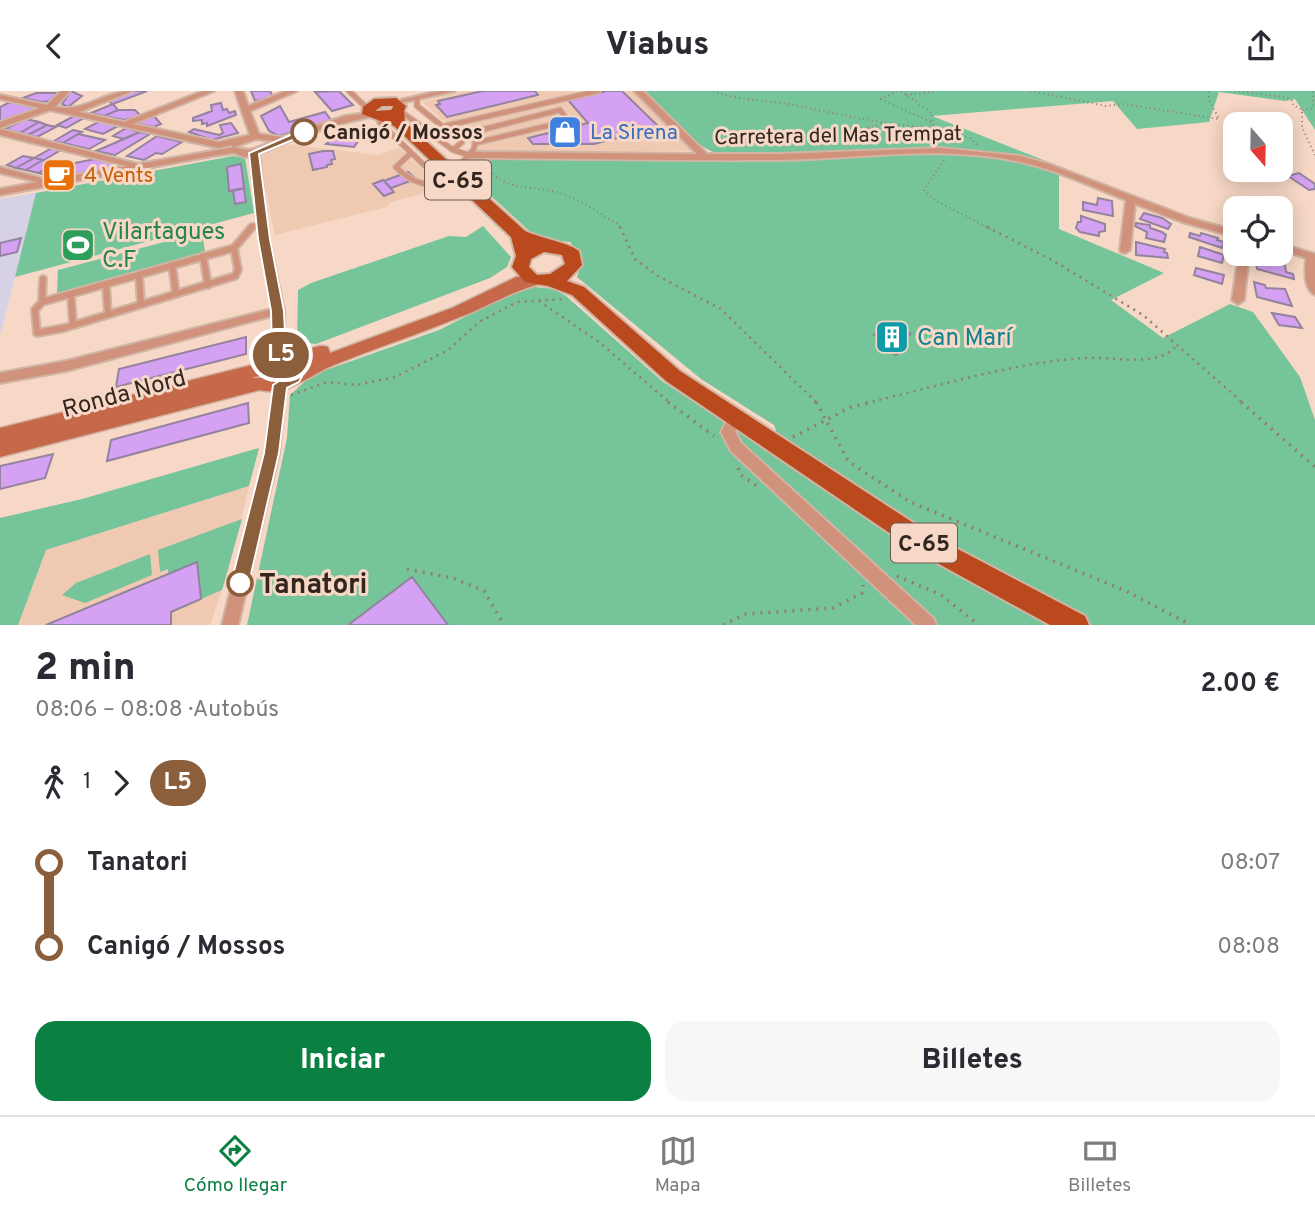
<!DOCTYPE html>
<html lang="es">
<head>
<meta charset="utf-8">
<style>
	body { margin:0; font-family:Overpass,sans-serif; background:#f7f7f7; color:#2b2b33; height:100vh; display:flex; flex-direction:column; font-size:26px; white-space:nowrap }
	* { box-sizing:border-box; margin:0 }
	p { font-size:23px; color:#7c7c81 }
	.icon { flex:none; width:38px; height:38px; fill:none; stroke:currentColor; stroke-width:2; stroke-linecap:round; stroke-linejoin:round }
	.map { position:relative; height:534px; overflow:hidden }
	.drawer { display:flex; flex-direction:column; background:#fff; flex:1 }
	.drawer>* { flex:none }
	.badge { padding:0 14px; border-radius:23px; font-size:24px; line-height:46px }
	.needle { width:46px; rotate:160deg }
	.tools { position:absolute; left:1223px; top:21px; display:grid; gap:14px }
	.tools a { display:grid; place-items:center; width:70px; height:70px; border-radius:14px; background:#fff; box-shadow:0 4px 18px #0003; font-size:35px }
	.map>.badge { position:absolute; translate:-50% -50%; box-shadow:0 0 0 4px #fff }
	.legs { display:flex; align-items:center; gap:10px; height:77px; padding:0 35px; font-size:23px }
	.legs p { margin-inline-start:auto }
	.head { display:flex; align-items:center; justify-content:space-between; height:119px; padding:0 35px }
	h1 { font-size:38px; font-weight:800; line-height:52px }
	.primary-button { display:flex; gap:14px; margin-top:auto; padding:14px 35px }
	.primary-button a { flex:1; height:80px; border-radius:21px; background:#0b8043; color:#fff; font-size:28px; font-weight:800; line-height:80px; text-align:center }
	.primary-button a+a { background:#f7f7f7; color:#2b2b33 }
	ul { padding:0 35px; list-style:none }
	li { display:flex; align-items:center; gap:24px; height:84px; font-size:26px }
	li i { display:grid; place-items:center; width:10px; height:100%; margin:0 9px; background:currentColor }
	li i::after { content:''; width:18px; height:18px; margin:-9px; border:5px solid; border-radius:50%; background:#fff }
	li p { margin-inline-start:auto }
	li:first-child i { background:linear-gradient(#0000 50%,currentColor 0) }
	li:last-child i { background:linear-gradient(currentColor 50%,#0000 0) }
	header { display:flex; justify-content:space-between; align-items:center; height:91px; padding:0 35px; background:#fff; font-size:32px; font-weight:800 }
	.menu { display:flex; justify-content:space-around; align-items:center; height:98px; border-top:2px solid #e1e1e2; background:#fff; font-size:19px; color:#7c7c81 }
	.menu a { display:grid; justify-items:center; gap:4px }
	.menu .on { color:#0b8043 }
	.map>svg:first-child { display:block }
	.built { fill:#f0c9b3 }
	.education { fill:#d6d1e7 }
	.green { fill:#75c49a }
	.building { fill:#d4a1f3; stroke:#93839e; stroke-width:2 }
	.lines { fill:none; stroke-linecap:round; stroke-linejoin:round }
	.lane-far1-casing { stroke:#d0b4a4; stroke-width:7 }
	.lane-casing { stroke:#d0b4a4; stroke-width:10 }
	.street-casing { stroke:#d0b4a4; stroke-width:4 }
	.secondary-casing { stroke:#d0b4a4; stroke-width:3 }
	.primary-casing { stroke:#d0b4a4; stroke-width:4 }
	.path-far2 { stroke:#937d71; stroke-width:2; stroke-dasharray:1 3.5; stroke-linecap:butt }
	.path-far1 { stroke:#937d71; stroke-width:2.5; stroke-dasharray:2 5; stroke-linecap:butt }
	.path { stroke:#937d71; stroke-width:3.5; stroke-dasharray:2 6; stroke-linecap:butt }
	.lane-far1 { stroke:#d1927c; stroke-width:4.5 }
	.lane { stroke:#d1927c; stroke-width:6 }
	.street { fill:#d1927c; fill-rule:evenodd }
	.secondary { fill:#c5694a; fill-rule:evenodd }
	.primary { fill:#ba491d; fill-rule:evenodd }
	.line-1 { fill:#8b5e3c; stroke:#fff; stroke-width:2 }
	.stop-1-dot { fill:#fff; stroke:#8b5e3c; stroke-width:3.5 }
	.labels { text-anchor:middle; stroke-width:6; stroke-linejoin:round; paint-order:stroke }
	.far-stop-label { font-size:21px; font-weight:bold; fill:#32261f; stroke:#f7d7c5; text-anchor:start }
	.far-shop-label { font-size:21px; fill:#366cbe; stroke:#f7d7c5; text-anchor:start }
	.far-street-label { font-size:21px; fill:#32261f; stroke:#f7d7c5 }
	.far-food-label { font-size:21px; fill:#c56008; stroke:#f7d7c5; text-anchor:start }
	.shield { fill:#f7d7c5; stroke:#6d5b51; stroke-width:2 }
	.shield-label { font-size:23px; font-weight:bold; fill:#32261f }
	.leisure-label { font-size:24px; fill:#27864d; stroke:#f7d7c5; text-anchor:start }
	.culture-label { font-size:24px; fill:#0d838f; stroke:#f7d7c5; text-anchor:start }
	.street-label { font-size:24px; fill:#32261f; stroke:#f7d7c5 }
	.near-stop-label { font-size:28px; font-weight:bold; fill:#32261f; stroke:#f7d7c5; text-anchor:start }
</style>
</head>
<body>
<header><svg class="icon" aria-label="back" viewBox="0 0 24 24"><path d="M15 5l-7 7 7 7"/></svg>Viabus<svg class="icon" aria-label="share" viewBox="0 0 24 24"><path d="M12 15V3M7 8l5-5 5 5M5 13v7h14v-7"/></svg></header>
<div class="map">
<svg width="1315" height="534" viewBox="0 0 1315 534">
	<rect width="100%" height="100%" fill="#f7d7c5"/>
	<!-- built -->
	<path class="built" d="M462,0H632L692,60H479L422,11Z
		M287,53L378,64L399,57L443,97L392,111L386,116L275,144L260,70L264,62Z
		M249,395L229,478L210,534H18L46,459Z"/>
	<!-- education -->
	<path class="education" d="M36,102L15,186L0,243V108Z"/>
	<!-- green -->
	<path class="green" d="M641,0H1315V39L1295,8L1285,10L1219,1L1209,31L1137,38L1113,10L932,25L1061,76L1025,65L934,56L808,62L713,61L694,51Z
		M947,61L1015,68L1059,83V138L1164,182L1111,209L1163,247L1230,213L1253,221L1300,286L1315,329V534H247L287,347L290,304L312,284L439,239L504,206L534,196L554,198L566,205L663,291L788,372L774,334L701,288L577,186L583,168L570,151L537,147L467,83L464,78L468,73L499,68Z
		M233,65L245,67L254,122L15,186L36,102Z
		M483,135L511,166L507,176L490,187L316,253L297,251L298,199L311,192L449,145L466,146Z
		M202,141L205,161L57,202L58,179Z
		M259,357L249,395L46,459L18,534H0V427L82,408Z
		M242,428L222,499L201,508L197,471L168,483V478L160,481L158,459Z
		M150,463L152,484L85,512L62,504L76,492Z"/>
	<!-- building -->
	<path class="building" d="M71,0L82,5L68,16L62,13Z
		M134,0H147L113,13L108,10Z
		M251,0H270L273,6L255,10Z
		M339,0L353,14L332,20L315,1Z
		M483,0H535L538,4L447,26L436,14L440,13L438,10Z
		M607,0H622L659,36L594,53H533L528,47L588,32L568,9Z
		M36,2H58L49,10L42,11L23,7Z
		M10,11L35,17V19L0,31V16Z
		M221,12L223,19L227,18L229,22L235,20L236,24L207,35V32L202,33V29L193,30V27L212,20L211,14Z
		M113,13L118,19L104,25L91,22Z
		M280,15L289,31L325,21L331,29L279,45L269,40L261,25Z
		M118,19H135L141,25L124,29L104,25Z
		M74,25L84,27L66,37L57,34Z
		M154,25L161,33L153,36L139,33V31Z
		M26,28L39,31L20,42L5,38Z
		M100,30L118,35L103,43L85,38Z
		M39,31L47,34L28,44L20,42Z
		M231,32L238,42L212,49L189,41L194,38L219,44L223,42L220,34Z
		M47,34L56,36L37,46L28,44Z
		M126,37L140,41L123,48L113,45Z
		M73,39L82,41L63,52L54,50Z
		M140,41L150,43L115,64L96,60Z
		M338,42L360,44L355,49H359L354,56L326,53Z
		M78,43L105,49L89,58L63,52Z
		M157,45L182,51L162,63L156,62L144,69L127,65Z
		M52,57L61,59L44,69L34,67Z
		M323,60H333L335,68L331,69L332,73L327,74V76L313,79L309,63Z
		M23,65L34,67L16,77L7,74Z
		M34,67L43,69L26,79L16,77Z
		M95,68L114,72L112,77L57,87L38,82L60,73L65,74Z
		M43,69L60,73L38,82L26,79Z
		M241,73L244,97L229,100L227,76Z
		M408,81L416,88L391,97L384,90Z
		M1299,82L1315,93V98L1309,99L1288,85Z
		M383,89L384,90L394,101L384,105L373,93Z
		M244,97L246,111L235,113L233,100Z
		M1098,107L1112,110L1113,125L1083,119V111L1097,114Z
		M1144,122L1162,127L1171,133L1168,138L1140,128Z
		M1081,125L1105,133V140L1099,141V145L1080,141L1076,137L1078,131H1081Z
		M1136,132L1150,134V137L1162,141L1166,144L1164,151L1146,147L1147,141L1135,135Z
		M1190,142L1200,145L1201,142L1218,147L1217,149L1224,151L1222,157L1189,146Z
		M21,147L17,161L0,165V152Z
		M1136,151L1165,158L1164,161L1167,162L1168,167L1136,164Z
		M1200,156L1224,164L1222,172L1198,165Z
		M1255,167L1285,174L1286,181L1293,183L1294,188L1257,178Z
		M1196,177L1224,184L1222,193L1194,184Z
		M1254,191L1265,194L1266,197L1285,198L1292,215L1257,206Z
		M1272,222L1295,226L1302,237L1279,234Z
		M892,230L911,243L896,253L904,258L896,264L879,253L884,249L874,244Z
		M246,246V263L116,296L119,278Z
		M248,312L249,332L107,370L111,349Z
		M53,363L45,387L0,398V375Z
		M197,471L201,508L171,521V534H46Z
		M412,486L448,534H348Z"/>
	<g class="lines">
		<!-- lane-far1 casing -->
		<g class="lane-far1-casing">
			<path id="lane-far1" d="M349,0L368,18
				M417,9V15L462,51L453,59L469,64
				M399,19L453,59
				M379,25L380,32L445,94L460,91V74L474,58L475,52L568,30L560,19L457,45
				M445,35L598,0
				M411,62L396,76C410,91 425,95 445,94
				M250,138L262,130"/>
		</g>
		<!-- lane casing -->
		<g class="lane-casing">
			<path id="lane" d="M234,157L238,179L235,185L64,237L37,242L35,219L42,211Z
				M234,157L252,136
				M203,165L208,194
				M172,174L176,203
				M139,184L141,213
				M106,193L108,223
				M71,203L73,234
				M42,211L43,188"/>
		</g>
		<!-- street casing -->
		<g class="street-casing">
			<path id="street" d="M61,0H70L55,16C85,22 103,0 133,0L79,21L124,31L203,0H214L133,33L219,51L250,44L235,0H243L248,15L286,0H297L250,20L259,43L282,46L345,25L374,21V25C334,33 296,46 259,63L269,148L284,220L285,264L283,267L279,268L273,264L272,225L66,280L0,292V282L66,270L272,218L259,148L250,65L244,66L234,62L212,65L0,104V98L38,91L0,82V76L48,89L127,75L0,44V38L138,73L235,56C252,62 257,57 273,50L256,48L234,56L230,54L219,57L50,19L0,37V31L40,17L0,8V4L47,14Z
				M439,0H455L396,13L392,11Z
				M634,0H643L707,63H779L941,57L1020,65L1049,73L1190,127L1236,140V146L1182,131L1135,113L1130,159L1125,162L1121,161L1120,159L1126,109C1092,96 1057,79 1021,71C942,53 858,68 777,69C675,70 572,67 469,67L464,64L469,61L697,63Z
				M1281,153L1315,163V204C1303,197 1305,179 1306,167L1281,159Z
				M1239,163H1249L1244,209L1238,213L1232,209Z
				M280,289L284,291L286,294L279,362L238,534H222L265,362L274,294L276,291Z
				M736,321L741,322L743,326L735,341L741,352L934,528L936,534H916L731,360L721,341L731,322Z"/>
		</g>
		<!-- secondary casing -->
		<g class="secondary-casing">
			<path id="secondary" d="M534,184L542,189L540,193C510,201 489,215 460,226C419,243 376,257 334,274C309,284 287,306 260,299L0,366V337L252,274C261,263 274,256 288,257C295,258 299,261 306,259C314,257 319,253 328,256L330,262L452,217L516,186ZM280,270H289L300,274L282,286L251,287L264,284Z"/>
		</g>
		<!-- primary casing -->
		<g class="primary-casing">
			<path id="primary" d="M396,7L406,15L404,20L405,31L525,140C542,148 565,150 579,160L582,174L567,190L584,196L680,280L935,446L1085,525L1089,534H1050L919,462L666,290L572,204L548,195L525,191L512,176L516,165L511,146L394,35L362,23L363,16L374,8ZM382,15H393V16L391,19L375,20ZM544,161L562,164L565,173L550,183L537,184L529,176L531,168Z"/>
		</g>
		<!-- path-far2 -->
		<path class="path-far2" d="M713,0C739,10 766,9 793,14C827,21 860,28 895,33
			M901,0L932,22L933,32
			M1030,0L1106,15L1123,13L1219,28L1209,9V0
			M1234,0L1285,6L1293,10V14L1302,19V36L1315,64
			M906,4L937,0
			M1302,19L1313,17V0
			M894,33L927,37L932,36L933,32L881,8L897,0
			M930,38L970,47L978,55
			M863,54L867,37L884,33
			M944,69L924,99L934,109L991,138
			M488,75C501,101 531,94 556,101C579,107 599,122 619,134L621,138"/>
		<!-- path-far1 -->
		<path class="path-far1" d="M620,136L635,168L658,185L721,218L817,312
			M987,136L1052,169L1143,224L1243,312
			M539,210L599,251L670,312
			M291,304L327,291L356,294L395,286L448,259L479,231L517,211L563,208
			M866,312C936,296 1014,271 1086,267C1113,265 1158,278 1177,254"/>
		<!-- path -->
		<path class="path" d="M668,311L714,345
			M816,311L849,371L910,411L1126,500L1191,534
			M1241,311L1315,376
			M793,346L851,316L874,311
			M738,377L741,384L761,398
			M407,478L453,487L484,500L504,534
			M897,485L941,504L979,534
			M723,534L746,523L833,517L862,502L863,494"/>
		<!-- lane-far1 -->
		<use href="#lane-far1" class="lane-far1"/>
		<!-- lane -->
		<use href="#lane" class="lane"/>
		<!-- street -->
		<use href="#street" class="street"/>
		<!-- secondary -->
		<use href="#secondary" class="secondary"/>
		<!-- primary -->
		<use href="#primary" class="primary"/>
	</g>
	<!-- line-1 -->
	<path class="line-1" d="M304,38L308,41L307,43L259,63L270,148L284,220L286,260L302,262L309,272L299,291L287,297L279,362L249,492L246,498L240,500L234,498L231,492L264,362L273,294L289,283L295,273L293,270L274,268L272,264L271,220L258,148L249,62Z"/>
	<!-- icons -->
	<defs>
		<g id="shop-square" transform="scale(1.75)"><rect x="-9" y="-9" width="18" height="18" rx="4" fill="#3f7fe0" stroke="#f7d7c5"/><path d="M-5-2.5h2.3a2.7 3.5 0 0 1 5.4 0H5L5.5 6h-11ZM-1.5-2.5h3a1.5 2.3 0 0 0-3 0Z" fill="#fff"/></g>
		<g id="cafe-square" transform="scale(1.75)"><rect x="-9" y="-9" width="18" height="18" rx="4" fill="#e8710a" stroke="#f7d7c5"/><path d="M-5.5-4.5H6V0H3Q3 3.5 0 3.5H-2.5Q-5.5 3.5-5.5 0ZM3-3.2v2h1.7v-2ZM-6 4.5H4V6H-6Z" fill="#fff"/></g>
		<g id="stadium-square" transform="scale(1.75)"><rect x="-9" y="-9" width="18" height="18" rx="4" fill="#2e9e5b" stroke="#f7d7c5"/><path d="M0-5a6.5 5 0 1 0 0 10a6.5 5 0 1 0 0-10ZM-3.5-1.8h7v3.6h-7Z" fill="#fff"/></g>
		<g id="building-square" transform="scale(1.75)"><rect x="-9" y="-9" width="18" height="18" rx="4" fill="#0f9aa8" stroke="#f7d7c5"/><path d="M-4-6H4V6H1V3H-1V6H-4ZM-2.5-4.3h1.7v1.8h-1.7ZM.8-4.3h1.7v1.8H.8ZM-2.5-1h1.7V.8h-1.7ZM.8-1h1.7V.8H.8Z" fill="#fff"/></g>
	</defs>
	<g fill-rule="evenodd">
		<use href="#shop-square" x="565" y="41"/>
		<use href="#cafe-square" x="59" y="84"/>
		<use href="#stadium-square" x="78" y="154"/>
		<use href="#building-square" x="892" y="246"/>
	</g>
	<!-- markers -->
	<g class="stop-1-dot">
		<circle cx="304" cy="41" r="12"/>
		<circle cx="240" cy="492" r="12"/>
	</g>
	<g class="labels">
		<!-- far-stop labels -->
		<g class="far-stop-label">
			<text x="323" y="48">Canigó / Mossos</text>
		</g>
		<!-- far-shop labels -->
		<g class="far-shop-label">
			<text x="590" y="48">La Sirena</text>
		</g>
		<!-- far-street labels -->
		<g class="far-street-label">
			<text transform="translate(838 44) rotate(-1)" y="7">Carretera del Mas Trempat</text>
		</g>
		<!-- far-food labels -->
		<g class="far-food-label">
			<text x="84" y="91">4 Vents</text>
		</g>
		<!-- shield labels -->
		<g class="shield">
			<rect x="425" y="69.5" width="66" height="39" rx="5"/>
			<rect x="891" y="432.5" width="66" height="39" rx="5"/>
		</g>
		<g class="shield-label">
			<text x="458" y="97">C-65</text>
			<text x="924" y="460">C-65</text>
		</g>
		<!-- leisure labels -->
		<g class="leisure-label">
			<text x="102" y="148">Vilartagues<tspan x="102" dy="28">C.F</tspan></text>
		</g>
		<!-- culture labels -->
		<g class="culture-label">
			<text x="917" y="254">Can Marí</text>
		</g>
		<!-- street labels -->
		<g class="street-label">
			<text transform="translate(124 302) rotate(-15)" y="8">Ronda Nord</text>
		</g>
		<!-- near-stop labels -->
		<g class="near-stop-label">
			<text x="259" y="502">Tanatori</text>
		</g>
	</g>
</svg>
<div class="tools">
<a><svg class="needle" viewBox="-14 -14 28 28"><path d="M0-13l5 13h-10z" fill="#e53935"/><path d="M0 13l5-13h-10z" fill="#7c7c81"/></svg></a>
<a><svg class="icon" aria-label="locate" viewBox="0 0 24 24"><circle cx="12" cy="12" r="6"/><path d="M12 2v4M12 18v4M2 12h4M18 12h4"/></svg></a>
</div>
<b class="badge" style="left:281px;top:264px;background:#8b5e3c;color:#fff">L5</b>
</div>
<section class="drawer">
<div class="head"><div><h1>2 min</h1><p>08:06 – 08:08 · Autobús</p></div><b>2.00 €</b></div>
<div class="legs"><svg class="icon" aria-label="walk" viewBox="0 0 24 24"><circle cx="13" cy="4" r="2"/><path d="M13 8l-2 6 4 7M11 14l-3 7M7 12l3-4h3l4 4"/></svg>1<svg class="icon" aria-label="forward" viewBox="0 0 24 24"><path d="M9 5l7 7-7 7"/></svg><b class="badge" style="background:#8b5e3c;color:#fff">L5</b></div>
<ul>
<li><i style="color:#8b5e3c"></i><b>Tanatori</b><p>08:07</p></li>
<li><i style="color:#8b5e3c"></i><b>Canigó / Mossos</b><p>08:08</p></li>
</ul>
<div class="primary-button"><a>Iniciar</a><a>Billetes</a></div>
</section>
<nav class="menu">
<a class="on"><svg class="icon" aria-label="directions" viewBox="0 0 24 24"><path d="M12 3l9 9-9 9-9-9zM9 14v-3h6M13 9l2 2-2 2"/></svg>Cómo llegar</a>
<a><svg class="icon" aria-label="map" viewBox="0 0 24 24"><path d="M3 6l6-2 6 2 6-2v14l-6 2-6-2-6 2zM9 4v14M15 6v14"/></svg>Mapa</a>
<a><svg class="icon" aria-label="tickets" viewBox="0 0 24 24"><path d="M3 7h18v10H3zM15 7v10"/></svg>Billetes</a>
</nav>
</body>
</html>
